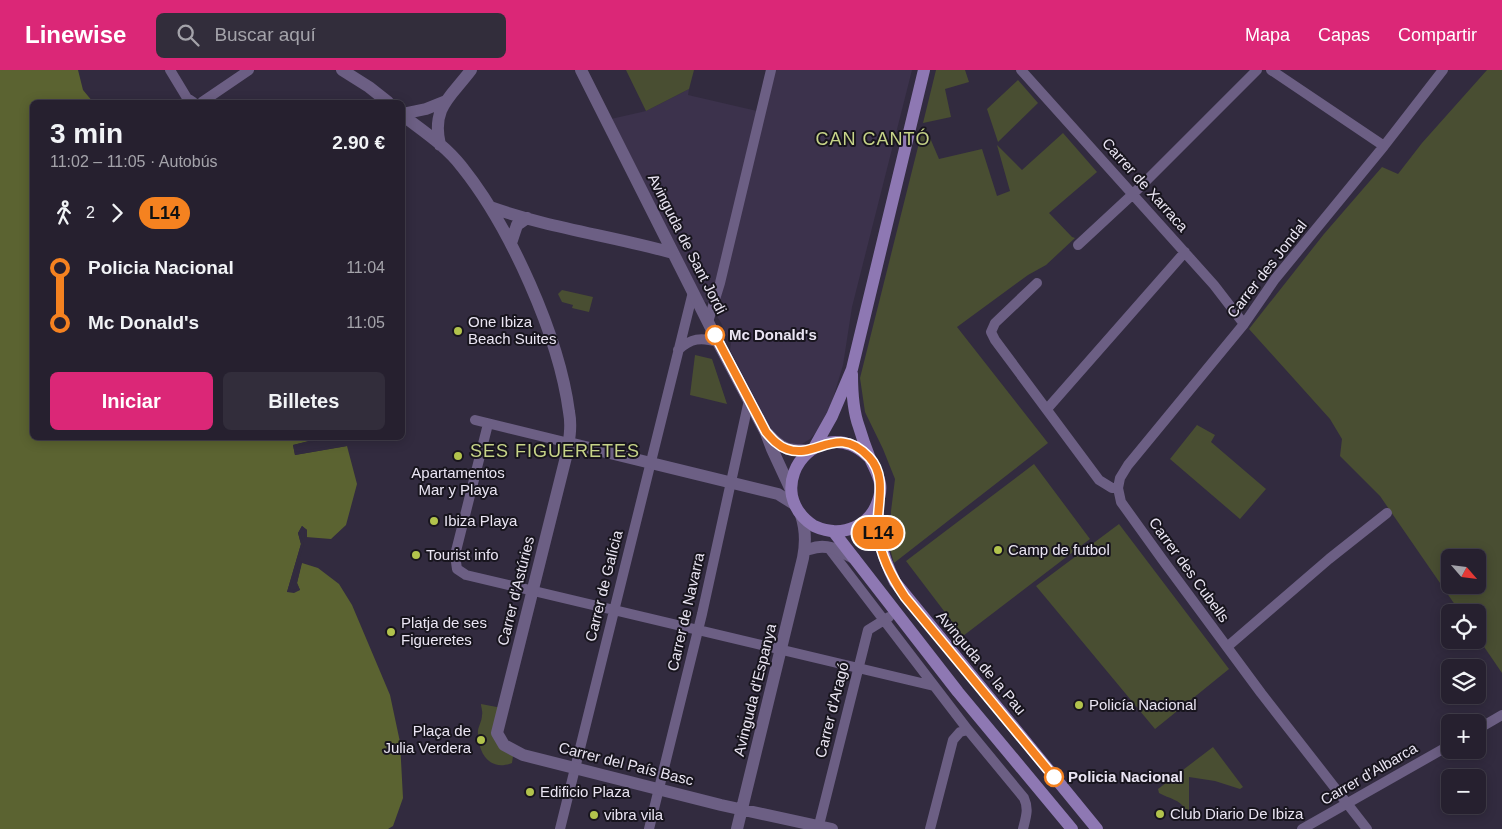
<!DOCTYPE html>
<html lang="es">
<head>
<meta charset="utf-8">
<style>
	body { margin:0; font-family:Helvetica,sans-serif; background:#322d3b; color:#f1f3f6; height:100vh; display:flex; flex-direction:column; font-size:19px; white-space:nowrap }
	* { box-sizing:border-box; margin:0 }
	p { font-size:16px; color:#a4a3aa }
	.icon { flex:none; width:28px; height:28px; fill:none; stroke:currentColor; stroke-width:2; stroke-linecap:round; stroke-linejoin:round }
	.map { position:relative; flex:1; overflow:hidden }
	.drawer { position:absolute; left:30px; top:30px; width:375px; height:340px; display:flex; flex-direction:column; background:#26202f; border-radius:8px; box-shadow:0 2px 12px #0003,0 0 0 1px #423e4b }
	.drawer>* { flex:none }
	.badge { padding:0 10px; border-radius:16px; font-size:18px; line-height:32px }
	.needle { width:32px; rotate:118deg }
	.tools { position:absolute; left:1441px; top:479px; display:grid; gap:10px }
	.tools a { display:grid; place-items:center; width:45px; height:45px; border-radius:8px; background:#26202f; box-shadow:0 2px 12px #0003,0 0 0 1px #423e4b; font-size:25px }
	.map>.badge { position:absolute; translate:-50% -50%; box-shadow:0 0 0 2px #fff }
	.legs { display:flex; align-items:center; gap:8px; height:55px; padding:0 20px; font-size:16px }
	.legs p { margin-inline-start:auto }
	.head { display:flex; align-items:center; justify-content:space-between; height:85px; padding:0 20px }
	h1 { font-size:28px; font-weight:800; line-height:38px }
	.primary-button { display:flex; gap:10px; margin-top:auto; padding:10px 20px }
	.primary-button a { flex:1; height:58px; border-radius:8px; background:#db2777; color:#fff; font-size:20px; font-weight:800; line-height:58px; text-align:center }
	.primary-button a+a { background:#322d3b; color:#f1f3f6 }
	ul { padding:0 20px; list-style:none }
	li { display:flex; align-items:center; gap:18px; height:55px; font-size:19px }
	li i { display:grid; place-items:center; width:8px; height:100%; margin:0 6px; background:currentColor }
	li i::after { content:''; width:12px; height:12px; margin:-6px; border:4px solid; border-radius:50%; background:#26202f }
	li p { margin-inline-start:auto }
	li:first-child i { background:linear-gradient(#0000 50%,currentColor 0) }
	li:last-child i { background:linear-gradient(currentColor 50%,#0000 0) }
	header { display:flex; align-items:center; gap:30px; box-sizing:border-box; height:70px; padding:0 25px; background:#db2777; color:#fff }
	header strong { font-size:24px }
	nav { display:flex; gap:28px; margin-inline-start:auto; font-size:18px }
	.search { width:350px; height:45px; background:#322d3b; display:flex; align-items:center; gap:12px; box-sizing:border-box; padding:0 18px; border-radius:8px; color:#a4a3aa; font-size:19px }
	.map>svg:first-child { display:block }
	.built { fill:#3c324c }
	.green { fill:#494e32; fill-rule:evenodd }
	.water { fill:#5b6331 }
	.pier { fill:#322b3f }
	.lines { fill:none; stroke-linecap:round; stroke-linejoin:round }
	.minor { stroke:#6c5f84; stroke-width:10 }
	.tertiary { stroke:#6c5f84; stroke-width:12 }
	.secondary { stroke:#8e78b3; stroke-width:12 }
	.line-1-casing { stroke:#fff; stroke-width:11 }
	.line-1 { stroke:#f58220; stroke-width:8 }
	.poi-dot { fill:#b2c34c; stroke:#18151e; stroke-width:2 }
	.stop-1-dot { fill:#fff; stroke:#f58220; stroke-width:2.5 }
	.labels { text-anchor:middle; stroke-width:4; stroke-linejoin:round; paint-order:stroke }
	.street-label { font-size:15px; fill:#eae5f3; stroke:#18151e }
	.poi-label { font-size:15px; fill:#eae5f3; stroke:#18151e; text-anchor:start }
	.stop-label { font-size:15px; font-weight:bold; fill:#eae5f3; stroke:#18151e; text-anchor:start }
	.quarter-label { font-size:18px; letter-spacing:1px; fill:#c7d488; stroke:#18151e }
</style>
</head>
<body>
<header>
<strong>Linewise</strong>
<div class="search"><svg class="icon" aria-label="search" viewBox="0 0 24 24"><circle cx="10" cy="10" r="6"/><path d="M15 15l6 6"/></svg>Buscar aquí</div>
<nav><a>Mapa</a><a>Capas</a><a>Compartir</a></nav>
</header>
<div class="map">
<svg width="1502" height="759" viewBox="0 0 1502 759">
	<rect width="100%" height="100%" fill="#322b3f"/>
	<!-- built -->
	<path class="built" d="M767,0H912L852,237L843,295L831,335L822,356L810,369L797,377L783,373L770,358L730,280L731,273L720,251L708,233L704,231L611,49L646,41L689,19L688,25L757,41Z"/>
	<!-- green -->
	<path class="green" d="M626,0H694L689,19L646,41Z
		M936,0H965L969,12L945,19L951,47L923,53Z
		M1487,0H1502V603L1478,568V542H1460L1380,426L1340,386L1342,369L1330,349L1249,259L1324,164L1382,97L1398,104L1422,73ZM1450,488H1478V515H1450Z
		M1018,10L1038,33L998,72L987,39Z
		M922,61L930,68L939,89L982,79L997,126L1010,121L997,75L1022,100L1063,63L1097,102L1049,143L1072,167L1075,168L1046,195L1028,205L957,257L1048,373L894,493L890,479L891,441L895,409L883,379L865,342L860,308Z
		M562,220L593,227L589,242L572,238L573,235L562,232L558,224Z
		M695,285L712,289L727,334L690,325Z
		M1197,355L1215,365L1211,372L1266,419L1240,449L1170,389Z
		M1034,394L1090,469L963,566L906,491Z
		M1119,454L1229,599L1155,659L1036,516Z
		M481,634L502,638L496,663L513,686L512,693C491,701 479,686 478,664C477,658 482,652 482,645C483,642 481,637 481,634Z
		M1213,677L1243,717L1240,719L1215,711L1189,707V741L1186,740C1179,729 1170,729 1159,723L1158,719Z"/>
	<!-- water -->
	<path class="water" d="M0,0H78L83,20L93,32H32V368H321L293,375L295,385L347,376L357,414L346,455L331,469L306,467L307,460L302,456L298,463L301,474L287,522L300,520L297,513L302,493L318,498L339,514L352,535L390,625L400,672L403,728L393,756L388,759H0Z"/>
	<!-- pier -->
	<path class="pier" d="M321,368H346V371L323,369L296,377L297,382L347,373V376L295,385L293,375Z
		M302,456L307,460V470L304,468L305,461L303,459L300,463L304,474L290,520L297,519L295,512L299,492L302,491L297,513L300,520L294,523L287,522L301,474L298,463Z"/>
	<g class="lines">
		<!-- minor -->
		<path class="minor" d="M170,0L187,28L193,32
			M1021,0L1214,215L1244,254
			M1271,0L1384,76
			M202,32L249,0
			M1078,175L1133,124L1257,0
			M1037,213L995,253L991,262L995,270L1099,410L1112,418H1118L1121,432L1162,489L1261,623L1367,759
			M708,252L720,213L771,0
			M678,280C691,268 701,267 718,272
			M1047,339L1185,182
			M475,350L569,373
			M488,354L455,485L457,499L466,505L934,616
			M1118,418L1120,408L1128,395L1244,254L1275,209L1384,76L1443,0
			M828,477L968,660L1024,728C1029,739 1026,747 1023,759
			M1227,577L1329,489L1387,443
			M1478,659L1502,645
			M560,759L693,222
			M649,759L702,544L749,330
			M818,759L868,560L889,547
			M930,759L953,670L960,662L968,660
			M1302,759L1450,675"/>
		<!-- tertiary -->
		<path class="tertiary" d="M342,0L369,17L388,32
			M581,0L718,272L766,363L772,379L791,420
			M402,44L426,39L446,31
			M402,45C423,61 446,76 462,97C510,157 559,266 569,342C572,357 569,372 566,387L497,663L504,675L523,685L721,735L832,759
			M440,75C431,37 451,27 471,0
			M490,137C549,158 613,166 673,183
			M511,173L517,155L527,148
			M768,364C782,380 789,381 810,380
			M569,373L778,424L794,434
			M810,479C826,473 839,480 854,488
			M737,759L803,488C806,473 806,460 801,445"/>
		<!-- secondary -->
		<path class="secondary" d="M852,304C852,322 853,341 859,357C862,367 865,376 869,386C877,405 886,414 876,436C872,445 864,453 855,457C842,463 827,462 814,456C803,449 795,439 792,426C786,393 819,362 851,375C859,378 864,383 870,388
			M814,378L832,346L852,299L924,0
			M878,431C876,463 881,483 895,512L1097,759
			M833,461L958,622L1072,759"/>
	</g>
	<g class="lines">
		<!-- line-1 casing -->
		<g class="line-1-casing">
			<path id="line-1" d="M715,265L766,362C772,369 778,376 787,379C816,390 837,353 869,387C889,408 875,439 878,464C881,488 892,508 905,527L1054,707"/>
		</g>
		<!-- line-1 -->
		<use href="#line-1" class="line-1"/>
	</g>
	<!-- markers -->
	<g class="poi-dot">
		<circle cx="458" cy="261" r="5"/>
		<circle cx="458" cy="386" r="5"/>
		<circle cx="434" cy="451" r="5"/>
		<circle cx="998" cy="480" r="5"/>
		<circle cx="416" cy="485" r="5"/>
		<circle cx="391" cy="562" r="5"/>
		<circle cx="1079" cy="635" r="5"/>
		<circle cx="481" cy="670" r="5"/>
		<circle cx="530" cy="722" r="5"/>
		<circle cx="1160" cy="744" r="5"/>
		<circle cx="594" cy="745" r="5"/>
	</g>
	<g class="stop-1-dot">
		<circle cx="715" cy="265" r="9"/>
		<circle cx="1054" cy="707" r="9"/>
	</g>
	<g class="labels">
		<!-- street labels -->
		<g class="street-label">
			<text transform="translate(1145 115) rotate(48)" y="5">Carrer de Xarraca</text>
			<text transform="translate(687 174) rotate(63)" y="5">Avinguda de Sant Jordi</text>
			<text transform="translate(1267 199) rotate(-52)" y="5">Carrer des Jondal</text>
			<text transform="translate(1189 500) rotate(54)" y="5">Carrer des Cubells</text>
			<text transform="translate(604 516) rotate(-76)" y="5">Carrer de Galícia</text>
			<text transform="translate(516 521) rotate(-76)" y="5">Carrer d'Astúries</text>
			<text transform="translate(686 542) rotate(-77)" y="5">Carrer de Navarra</text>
			<text transform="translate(981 593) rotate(50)" y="5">Avinguda de la Pau</text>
			<text transform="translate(755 620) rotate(-76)" y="5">Avinguda d'Espanya</text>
			<text transform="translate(832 640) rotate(-76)" y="5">Carrer d'Aragó</text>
			<text transform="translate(626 694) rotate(14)" y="5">Carrer del País Basc</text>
			<text transform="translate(1369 704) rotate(-30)" y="5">Carrer d'Albarca</text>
		</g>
		<!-- poi labels -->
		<g class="poi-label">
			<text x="468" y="257">One Ibiza<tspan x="468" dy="17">Beach Suites</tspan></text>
			<text x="458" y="408" text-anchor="middle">Apartamentos<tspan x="458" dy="17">Mar y Playa</tspan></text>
			<text x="444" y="456">Ibiza Playa</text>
			<text x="1008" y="485">Camp de futbol</text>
			<text x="426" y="490">Tourist info</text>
			<text x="401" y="558">Platja de ses<tspan x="401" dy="17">Figueretes</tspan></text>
			<text x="1089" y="640">Policía Nacional</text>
			<text x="471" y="666" text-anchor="end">Plaça de<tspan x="471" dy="17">Julia Verdera</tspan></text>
			<text x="540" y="727">Edificio Plaza</text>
			<text x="1170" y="749">Club Diario De Ibiza</text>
			<text x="604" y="750">vibra vila</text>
		</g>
		<!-- stop labels -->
		<g class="stop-label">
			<text x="729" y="270">Mc Donald's</text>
			<text x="1068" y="712">Policia Nacional</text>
		</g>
		<!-- quarter labels -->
		<g class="quarter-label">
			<text x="873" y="75">CAN CANTÓ</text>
			<text x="555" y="387">SES FIGUERETES</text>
		</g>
	</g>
</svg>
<div class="tools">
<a><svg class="needle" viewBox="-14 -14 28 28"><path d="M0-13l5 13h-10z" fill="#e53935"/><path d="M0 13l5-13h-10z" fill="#a4a3aa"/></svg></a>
<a><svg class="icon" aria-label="locate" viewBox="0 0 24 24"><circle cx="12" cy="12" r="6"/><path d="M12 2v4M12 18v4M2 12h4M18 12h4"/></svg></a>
<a><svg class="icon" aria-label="layers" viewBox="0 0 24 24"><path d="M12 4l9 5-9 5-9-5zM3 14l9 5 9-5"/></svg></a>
<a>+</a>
<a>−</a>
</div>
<b class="badge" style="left:878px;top:463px;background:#f58220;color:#111">L14</b>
<section class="drawer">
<div class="head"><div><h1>3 min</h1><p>11:02 – 11:05 · Autobús</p></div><b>2.90 €</b></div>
<div class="legs"><svg class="icon" aria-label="walk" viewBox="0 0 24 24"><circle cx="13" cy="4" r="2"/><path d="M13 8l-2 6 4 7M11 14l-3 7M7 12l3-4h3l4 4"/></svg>2<svg class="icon" aria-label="forward" viewBox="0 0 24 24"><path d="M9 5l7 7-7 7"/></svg><b class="badge" style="background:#f58220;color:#111">L14</b></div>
<ul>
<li><i style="color:#f58220"></i><b>Policia Nacional</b><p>11:04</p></li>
<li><i style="color:#f58220"></i><b>Mc Donald's</b><p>11:05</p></li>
</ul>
<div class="primary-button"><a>Iniciar</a><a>Billetes</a></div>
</section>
</div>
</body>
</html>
